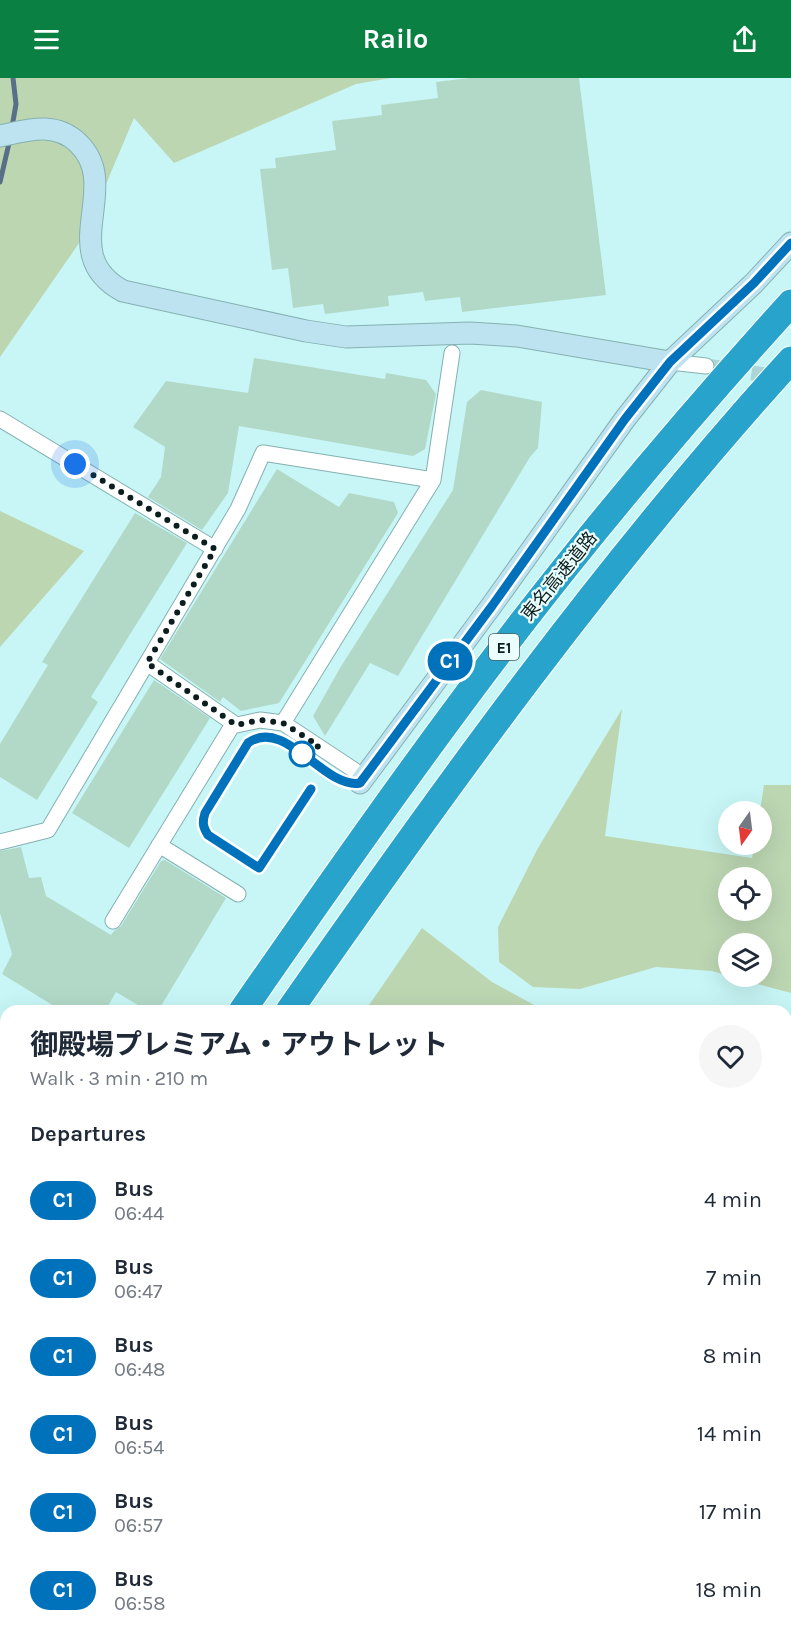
<!DOCTYPE html>
<html lang="en">
<head>
<meta charset="utf-8">
<style>
	body { margin:0; font-family:Karla,"Noto Sans JP",sans-serif; background:#f6f6f7; color:#1f2937; height:100vh; display:flex; flex-direction:column; font-size:22px; white-space:nowrap }
	* { box-sizing:border-box; margin:0 }
	p { font-size:20px; color:#747a83 }
	.icon { flex:none; width:33px; height:33px; fill:none; stroke:currentColor; stroke-width:2; stroke-linecap:round; stroke-linejoin:round }
	.map { position:relative; flex:1; overflow:hidden }
	.details { position:absolute; left:0px; top:927px; width:792px; height:638px; display:flex; flex-direction:column; background:#fff; border-radius:18px 18px 0 0; box-shadow:0 6px 24px #0002 }
	.details>* { flex:none }
	.badge { padding:0 12px; border-radius:20px; font-size:21px; line-height:39px }
	.needle { width:39px; rotate:194deg }
	.fabs { position:absolute; left:718px; top:723px; display:grid; gap:12px }
	.fabs a { display:grid; place-items:center; width:54px; height:54px; border-radius:50%; background:#fff; box-shadow:0 6px 24px #0002; font-size:30px }
	.you { position:absolute; width:30px; height:30px; margin:-15px; border:4px solid #fff; border-radius:50%; background:#1a73e8; box-shadow:0 0 0 9px #1a73e833 }
	.map>.badge { position:absolute; translate:-50% -50%; box-shadow:0 0 0 3px #fff }
	h2 { padding:0 30px; font-size:22px; line-height:54px }
	.round { display:grid; place-items:center; flex:none; width:63px; height:63px; border-radius:32px; background:#f6f6f7 }
	.head { display:flex; align-items:center; justify-content:space-between; height:102px; padding:0 30px }
	h1 { font-size:28px; font-weight:700; line-height:45px }
	ul { padding:0; list-style:none }
	li { display:flex; align-items:center; gap:18px; height:78px; padding:0 30px }
	li div { flex:1 }
	li b { display:block; font-size:22px }
	li em { font-style:normal }
	li .badge { min-width:66px; font-weight:700; text-align:center }
	header { display:flex; justify-content:space-between; align-items:center; height:78px; padding:0 30px; background:#0b8043; color:#fff; font-size:27px; font-weight:700 }
	.map>svg:first-child { display:block }
	.green { fill:#bcd6b2; fill-rule:evenodd }
	.lines { fill:none; stroke-linecap:round; stroke-linejoin:round }
	.stream { stroke:#576f87; stroke-width:5 }
	.river { stroke:#7792b5; stroke-width:30 }
	.building { fill:#b2d9c8 }
	.street-tunnel { stroke:#acd5d5; stroke-width:15; stroke-dasharray:15 8; stroke-linecap:butt }
	.street-casing { stroke:#84b1b1; stroke-width:17 }
	.secondary-casing { stroke:#84b1b1; stroke-width:23 }
	.highway-casing { stroke:#fff; stroke-width:29 }
	.street { stroke:#fff; stroke-width:15 }
	.secondary { stroke:#bee3f0; stroke-width:21 }
	.highway { stroke:#28a3cc; stroke-width:27 }
	.rail-casing { stroke:#628181; stroke-width:7 }
	.rail { stroke:#ebfdfd; stroke-width:4.5; stroke-dasharray:14; stroke-linecap:butt }
	.line-casing { stroke:#fff; stroke-width:14 }
	.line { stroke:#0072bc; stroke-width:9 }
	.walk { stroke:#0b1d1d; stroke-width:6; stroke-dasharray:0 10.8 }
	.stop-dot { fill:#fff; stroke:#0072bc; stroke-width:3 }
	.labels { text-anchor:middle; stroke-width:4.5; stroke-linejoin:round; paint-order:stroke }
	.shield { fill:#ebfdfd; stroke:#4e6060; stroke-width:1.5 }
	.shield-label { font-size:16px; font-weight:bold; fill:#0b1d1d }
	.street-label { font-size:18px; fill:#0b1d1d; stroke:#ebfdfd }
</style>
</head>
<body>
<header><svg class="icon" aria-label="menu" viewBox="0 0 24 24"><path d="M4 6h16M4 12h16M4 18h16"/></svg>Railo<svg class="icon" aria-label="share" viewBox="0 0 24 24"><path d="M12 15V3M7 8l5-5 5 5M5 13v7h14v-7"/></svg></header>
<div class="map">
<svg width="791" height="1564" viewBox="0 0 791 1564">
	<rect width="100%" height="100%" fill="#c8f6f6"/>
	<!-- green -->
	<path class="green" d="M0,0H391L356,6L174,85L134,40L84,158L0,279Z
		M0,433L84,473L0,569Z
		M622,631L605,758L752,780L755,767L762,766V734L760,733L764,707H791V915L731,899L762,898V866H729V898L712,893L656,889L580,911L533,909L499,884L498,849L538,770ZM729,800H762V832H729Z
		M422,850L492,904L545,933H365Z
		M0,953L6,958V1207L0,1219Z
		M6,1519V1558H549L551,1564H0V1520Z"/>
	<g class="lines">
		<!-- stream -->
		<path class="stream" d="M12,49L16,26L13,0
			M0,104L10,61"/>
		<!-- river -->
		<path class="river" d="M786,1162L791,1163
			M0,1289L6,1295"/>
	</g>
	<!-- building -->
	<path class="building" d="M469,0H579L606,217L462,234L460,219L425,223L423,214L388,218L389,228L325,236L323,226L293,230L288,190L272,192L260,91L276,90L275,80L336,72L332,43L382,37L381,27L438,20L436,4Z
		M254,280L385,301L386,295L426,302L436,316L425,371L413,378L239,348L228,415L202,452L148,419L161,399L165,369L133,349L166,303L248,315Z
		M481,312L542,324L538,370L530,379L398,598L370,585L325,658L313,638L340,590L453,412L467,324Z
		M277,391L339,429L349,415L394,424L398,435L279,625L241,633L223,619L220,624L160,581Z
		M135,435L187,465L91,619L98,624L37,722L0,699V666L48,587L42,584Z
		M154,602L210,640L129,770L72,735Z
		M21,769L29,800L41,799L46,818L111,857L114,853L121,848L161,783L165,782L226,820L158,933H148L116,914L105,933H62L2,896L12,876L0,835V773Z"/>
	<g class="lines">
		<!-- street-tunnel -->
		<path class="street-tunnel" d="M706,288L779,299"/>
		<!-- street casing -->
		<g class="street-casing">
			<path id="street" d="M670,284L706,288
				M0,341L215,471
				M147,585L236,647
				M283,645L354,692
				M0,764L48,752L238,431L263,375L433,402
				M159,767L238,816
				M113,843L232,648L260,642L283,645L433,402L452,275"/>
		</g>
		<!-- secondary casing -->
		<g class="secondary-casing">
			<path id="secondary" d="M0,58C28,52 55,43 78,65C124,109 54,176 123,213L306,253L346,259L470,255L517,258L670,284
				M360,705L492,527L625,341L670,284L754,205L791,165
				M786,1219L791,1221
				M0,1362L6,1363"/>
		</g>
		<!-- highway casing -->
		<g class="highway-casing">
			<path id="highway" d="M242,933C332,803 423,673 520,547C606,436 697,329 791,225
				M289,933C446,708 606,486 791,282
				M0,1274L6,1266
				M0,1338L6,1330"/>
		</g>
		<!-- street -->
		<use href="#street" class="street"/>
		<!-- secondary -->
		<use href="#secondary" class="secondary"/>
		<!-- highway -->
		<use href="#highway" class="highway"/>
		<!-- rail casing -->
		<g class="rail-casing">
			<path id="rail" d="M0,1390L6,1391
				M786,1420H791"/>
		</g>
		<!-- rail -->
		<use href="#rail" class="rail"/>
	</g>
	<g class="lines">
		<!-- line casing -->
		<g class="line-casing">
			<path id="line" d="M311,711L259,790L208,757C203,749 202,745 205,735L248,665C285,638 325,712 360,705L492,528L625,341L670,284L754,205L791,165"/>
		</g>
		<!-- line -->
		<use href="#line" class="line"/>
		<!-- walk -->
		<path class="walk" d="M75,386L215,471L147,585L236,647L260,642L283,645L319,668L302,676"/>
	</g>
	<!-- markers -->
	<circle class="stop-dot" cx="302" cy="676" r="12"/>
	<g class="labels">
		<!-- shield labels -->
		<rect class="shield" x="489" y="556" width="30" height="26" rx="4.5"/>
		<g class="shield-label">
			<text x="504" y="575">E1</text>
		</g>
		<!-- street labels -->
		<g class="street-label">
			<text transform="translate(559 498) rotate(-51)" y="6">東名高速道路</text>
		</g>
	</g>
</svg>
<div class="fabs">
<a><svg class="needle" viewBox="-14 -14 28 28"><path d="M0-13l5 13h-10z" fill="#e53935"/><path d="M0 13l5-13h-10z" fill="#747a83"/></svg></a>
<a><svg class="icon" aria-label="locate" viewBox="0 0 24 24"><circle cx="12" cy="12" r="6"/><path d="M12 2v4M12 18v4M2 12h4M18 12h4"/></svg></a>
<a><svg class="icon" aria-label="layers" viewBox="0 0 24 24"><path d="M12 4l9 5-9 5-9-5zM3 14l9 5 9-5"/></svg></a>
</div>
<div class="you" style="left:75px;top:386px"></div>
<b class="badge" style="left:450px;top:583px;background:#0072bc;color:#fff">C1</b>
<section class="details">
<div class="head"><div><h1>御殿場プレミアム・アウトレット</h1><p>Walk · 3 min · 210 m</p></div><a class="round"><svg class="icon" aria-label="heart" viewBox="0 0 24 24"><path d="M12 20l-8-8c-3-5 5-10 8-4 3-6 11-1 8 4z"/></svg></a></div>
<h2>Departures</h2>
<ul>
<li><span class="badge" style="background:#0072bc;color:#fff">C1</span><div><b>Bus</b><p>06:44</p></div><em>4 min</em></li>
<li><span class="badge" style="background:#0072bc;color:#fff">C1</span><div><b>Bus</b><p>06:47</p></div><em>7 min</em></li>
<li><span class="badge" style="background:#0072bc;color:#fff">C1</span><div><b>Bus</b><p>06:48</p></div><em>8 min</em></li>
<li><span class="badge" style="background:#0072bc;color:#fff">C1</span><div><b>Bus</b><p>06:54</p></div><em>14 min</em></li>
<li><span class="badge" style="background:#0072bc;color:#fff">C1</span><div><b>Bus</b><p>06:57</p></div><em>17 min</em></li>
<li><span class="badge" style="background:#0072bc;color:#fff">C1</span><div><b>Bus</b><p>06:58</p></div><em>18 min</em></li>
</ul>
</section>
</div>
</body>
</html>
